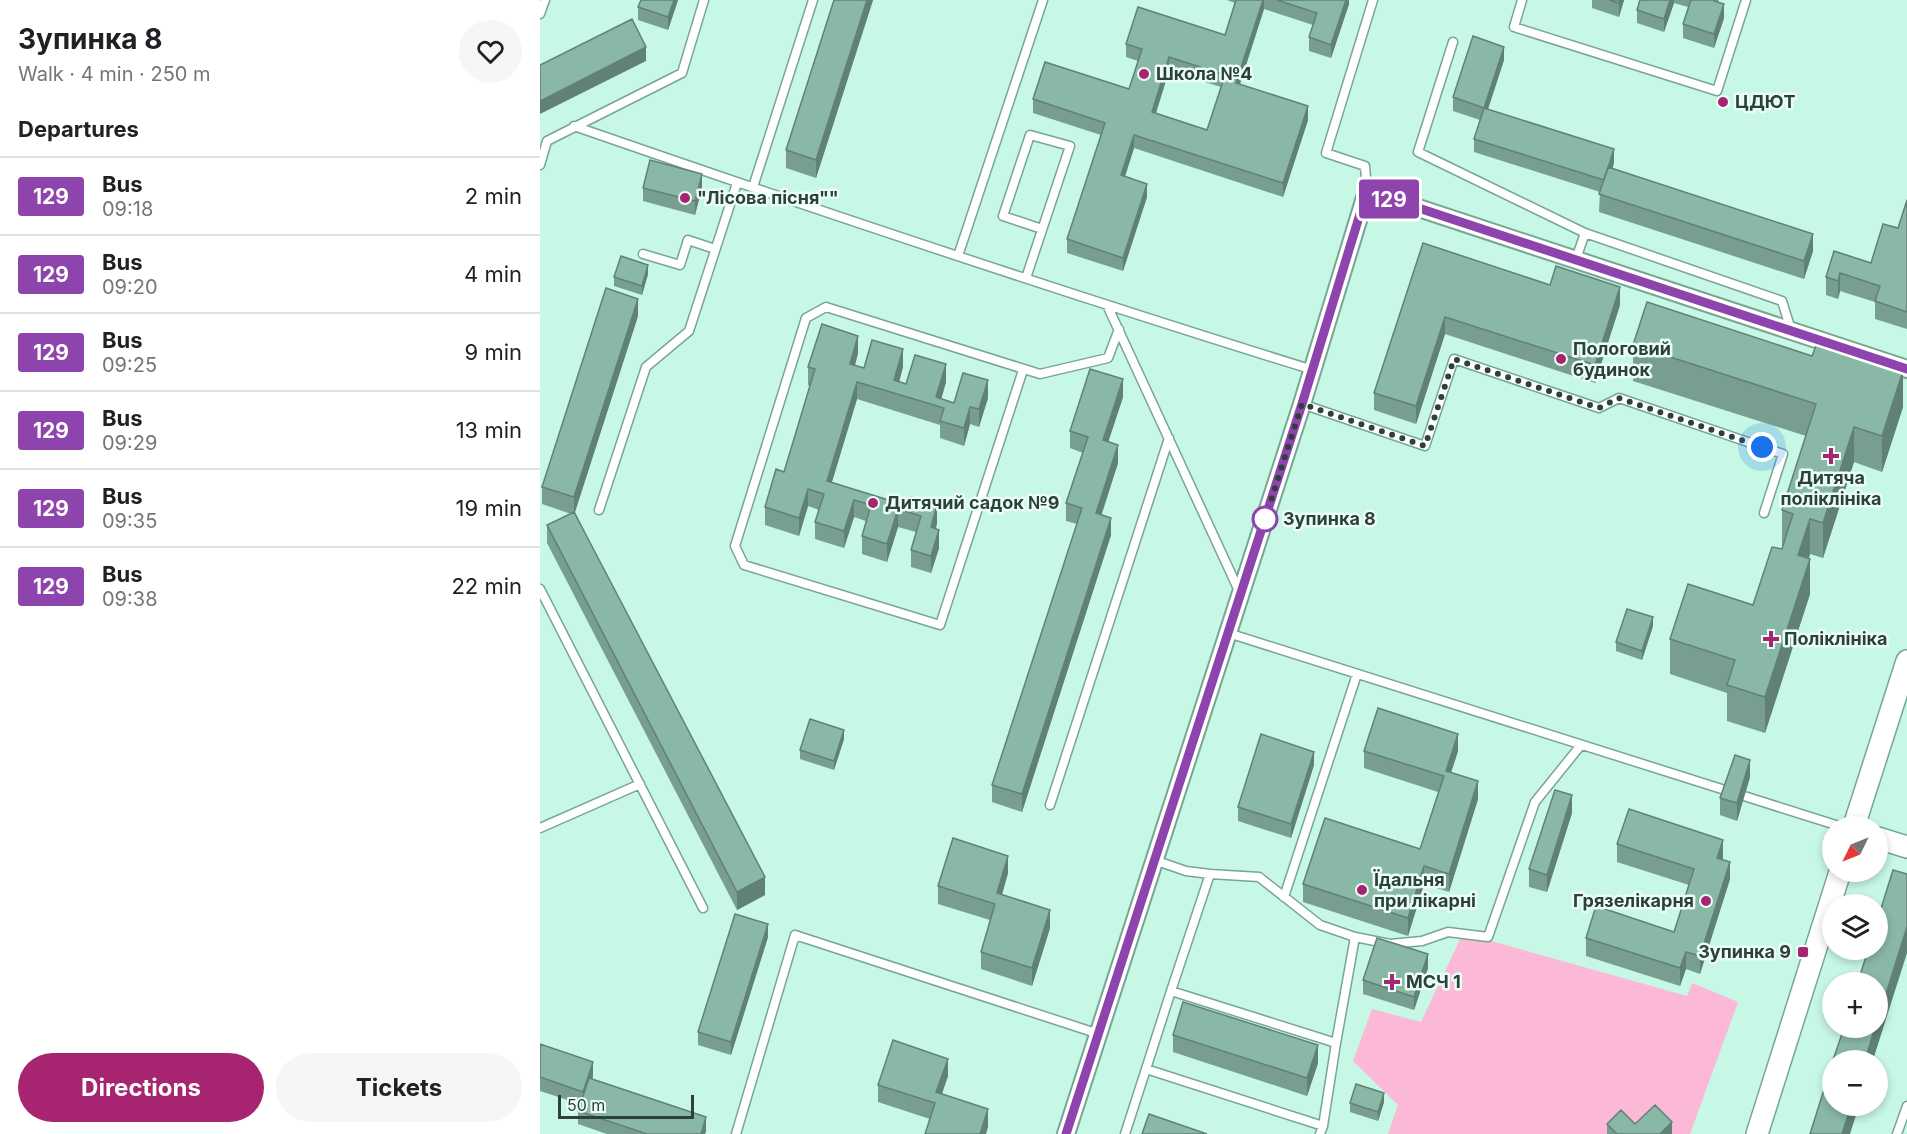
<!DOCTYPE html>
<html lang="en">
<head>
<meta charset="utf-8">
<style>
	body { margin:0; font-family:Inter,sans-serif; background:#f6f6f6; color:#202124; height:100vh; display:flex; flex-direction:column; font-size:22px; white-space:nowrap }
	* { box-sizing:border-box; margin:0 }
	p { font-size:20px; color:#757577 }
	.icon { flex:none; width:33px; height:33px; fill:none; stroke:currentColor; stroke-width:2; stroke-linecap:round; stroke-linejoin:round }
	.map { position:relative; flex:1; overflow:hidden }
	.drawer { display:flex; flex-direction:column; background:#fff; width:540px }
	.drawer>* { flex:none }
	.badge { padding:0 12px; border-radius:4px; font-size:21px; line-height:39px }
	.needle { width:39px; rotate:227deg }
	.controls { position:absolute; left:1282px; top:816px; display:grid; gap:12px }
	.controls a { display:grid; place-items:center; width:66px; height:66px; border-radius:50%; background:#fff; box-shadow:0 3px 9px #0003; font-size:30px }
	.scale { position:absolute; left:18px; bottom:15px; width:136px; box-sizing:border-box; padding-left:6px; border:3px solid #2d4039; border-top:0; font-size:16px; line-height:21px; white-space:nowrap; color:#2d4039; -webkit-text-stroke:4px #eafdf6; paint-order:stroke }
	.you { position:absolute; width:30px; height:30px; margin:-15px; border:4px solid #fff; border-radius:50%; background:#1a73e8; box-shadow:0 0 0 9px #1a73e833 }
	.map>.badge { position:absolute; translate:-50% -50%; box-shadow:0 0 0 3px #fff }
	h2 { padding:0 18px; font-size:22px; line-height:54px }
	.round { display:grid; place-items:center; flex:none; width:63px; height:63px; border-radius:32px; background:#f6f6f6 }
	.summary { display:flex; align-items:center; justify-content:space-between; height:102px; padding:0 18px }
	h1 { font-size:28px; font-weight:700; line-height:45px }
	.action { display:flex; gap:12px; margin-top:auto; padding:12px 18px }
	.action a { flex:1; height:69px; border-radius:36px; background:#a72470; color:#fff; font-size:24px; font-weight:700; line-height:69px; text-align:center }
	.action a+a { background:#f6f6f6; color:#202124 }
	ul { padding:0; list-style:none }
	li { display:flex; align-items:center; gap:18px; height:78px; padding:0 18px; border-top:2px solid #e0e0e0 }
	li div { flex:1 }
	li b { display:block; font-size:22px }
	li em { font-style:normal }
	li .badge { min-width:66px; font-weight:700; text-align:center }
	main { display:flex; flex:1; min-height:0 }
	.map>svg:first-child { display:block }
	.green { fill:#fcb9d7 }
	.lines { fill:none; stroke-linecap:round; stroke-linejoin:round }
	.service-casing { stroke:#78a594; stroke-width:11 }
	.minor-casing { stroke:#78a594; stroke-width:20 }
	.tertiary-casing { stroke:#78a594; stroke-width:24 }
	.service { stroke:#fff; stroke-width:8 }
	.minor { stroke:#fff; stroke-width:16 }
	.tertiary { stroke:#fff; stroke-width:21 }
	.wall { fill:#779e90; fill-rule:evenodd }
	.shaded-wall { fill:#618175 }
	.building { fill:#8ab8a7; stroke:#618175; stroke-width:1.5; fill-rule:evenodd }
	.line-casing { stroke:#fff; stroke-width:14 }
	.line { stroke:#8e44ad; stroke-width:9 }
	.walk { stroke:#2d4039; stroke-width:6; stroke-dasharray:0 10.8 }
	.poi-dot { fill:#a72470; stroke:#eafdf6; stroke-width:2 }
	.stop-dot { fill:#fff; stroke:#8e44ad; stroke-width:3 }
	.labels { text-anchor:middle; stroke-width:5; stroke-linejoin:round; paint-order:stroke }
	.poi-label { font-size:18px; font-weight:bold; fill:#2d4039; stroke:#eafdf6; text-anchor:start }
	.stop-label { font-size:18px; font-weight:bold; fill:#2d4039; stroke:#eafdf6; text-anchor:start }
</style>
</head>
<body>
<main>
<section class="drawer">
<div class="summary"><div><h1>Зупинка 8</h1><p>Walk · 4 min · 250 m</p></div><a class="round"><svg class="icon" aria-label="heart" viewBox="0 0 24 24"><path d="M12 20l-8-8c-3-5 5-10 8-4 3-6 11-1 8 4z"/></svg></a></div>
<h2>Departures</h2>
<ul>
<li><span class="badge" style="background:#8e44ad;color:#fff">129</span><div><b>Bus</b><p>09:18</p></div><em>2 min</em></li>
<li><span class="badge" style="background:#8e44ad;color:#fff">129</span><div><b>Bus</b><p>09:20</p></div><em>4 min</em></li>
<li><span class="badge" style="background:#8e44ad;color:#fff">129</span><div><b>Bus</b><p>09:25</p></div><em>9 min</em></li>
<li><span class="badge" style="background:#8e44ad;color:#fff">129</span><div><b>Bus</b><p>09:29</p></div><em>13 min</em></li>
<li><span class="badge" style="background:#8e44ad;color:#fff">129</span><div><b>Bus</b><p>09:35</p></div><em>19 min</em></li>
<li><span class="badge" style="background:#8e44ad;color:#fff">129</span><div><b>Bus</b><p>09:38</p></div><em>22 min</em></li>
</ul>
<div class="action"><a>Directions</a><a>Tickets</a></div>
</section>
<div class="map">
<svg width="1367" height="1134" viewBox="0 0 1367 1134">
	<rect width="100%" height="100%" fill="#c7f7e5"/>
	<!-- green -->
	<path class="green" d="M923,933L1147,996L1152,983L1198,1002L1150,1134H848L858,1105L813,1061L832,1009L881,1022Z"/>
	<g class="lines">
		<!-- service casing -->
		<g class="service-casing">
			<path id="service" d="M982,0L974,27L1177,91L1206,0
				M0,14L5,0
				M913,42L878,152L1045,233L1242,301L1251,330
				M34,126C279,211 525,293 773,370
				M0,165L7,141L142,73L164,0
				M213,187L273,0
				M827,191L825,166L786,153L833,0
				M103,254L140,265L148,240L175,249
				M418,256L503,0
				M1036,259L1045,233
				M486,278L530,146L490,135L463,216L502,229
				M567,305L700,593
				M483,370L400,625L204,565L195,546L266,318L286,307L500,374L568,358L579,329
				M762,404L885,446L914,359L1059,408L1079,398L1243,454L1224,513
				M59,510L106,367L149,331L197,183
				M0,589L163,908
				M688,633L1188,791
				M1204,796L1299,826
				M510,805L629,438
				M0,828L100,784
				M614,860L646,871L670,874L631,991
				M670,874L719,877L780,925L815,937L796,1043
				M744,897L817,674
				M815,937L850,944L882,941L908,932L948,937L995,802L1041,745
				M606,1069L631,991L796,1043L783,1126
				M196,1134L255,935L559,1034
				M585,1134L606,1069L783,1126L780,1134
				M1357,1134L1367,1106"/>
		</g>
		<!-- minor casing -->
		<g class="minor-casing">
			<path id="minor" d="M526,1134L762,404L827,191L1367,369"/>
		</g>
		<!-- tertiary casing -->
		<g class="tertiary-casing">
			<path id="tertiary" d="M1314,826L1367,661
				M1338,838L1367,847
				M1217,1134L1300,872"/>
		</g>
		<!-- service -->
		<use href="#service" class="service"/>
		<!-- minor -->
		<use href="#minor" class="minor"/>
		<!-- tertiary -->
		<use href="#tertiary" class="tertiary"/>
	</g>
	<!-- wall -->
	<path class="wall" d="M101,0H138L128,30L98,20V7Z
		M294,0H333L276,178L246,168V150Z
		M687,0H809V4L791,58L769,51V37L773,25L724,9L700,84L768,120L743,197L594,148L585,176L607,197L583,271L527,253V239L561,135L493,113V99L589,89L598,61L586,57V44L685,35L695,3ZM629,71L681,87L667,130L616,113Z
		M1052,0H1084L1079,17L1052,8Z
		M1100,0H1179L1178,2L1184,18L1174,48L1143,38V24L1148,7L1134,3L1124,32L1097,23V10Z
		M964,60L948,109L1074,162L1073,168L1273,251L1264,279L1059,212L1060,192L934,152V139L940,120L913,111V97Z
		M162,187L155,215L103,201V188Z
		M1367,200V329L1335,319V302L1300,291L1298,299L1286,295V277L1331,263L1358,228Z
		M883,243L1010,285L1080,305L1055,383L905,334L876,424L834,410V393Z
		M108,274L102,295L74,286V277Z
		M98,316L35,512L225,895L197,910L7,543V525L31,514L2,504V487Z
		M1093,345L1363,407L1342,472L1314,462L1283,558L1270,554L1269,558L1270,594L1225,733L1187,721V693L1130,674V639L1213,605L1242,549V510L1266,436L1093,381Z
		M318,353L315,366L324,368L363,367L359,382L366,384L406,382L401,399L414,403L448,398L439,427L430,424L424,446L400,438V425L317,399L292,482L368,506L397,523L396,529L399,548L391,573L371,567V550L376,532L358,527L347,562L322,554V536L326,521L314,517L304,548L275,539V522L279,510L268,506L259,536L225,525V507L244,472L270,386L268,385V367Z
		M583,397L568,442L578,463L562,514L571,535L482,812L452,802V785L537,524L526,521V503L543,453L530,448V431Z
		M1113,626L1102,660L1076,651V642Z
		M304,739L294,770L260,759V750Z
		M824,751H918L911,772L938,799L909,892L884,884L868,936L763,902V884L880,849L898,792L824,768Z
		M774,765L751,838L698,821V807Z
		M1210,777L1197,821L1180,815V798Z
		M1032,813L1007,892L989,887V869Z
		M1077,844L1183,858L1182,859L1190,879L1160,974L1146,969L1140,986L1046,956V938L1134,932L1149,885L1077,862Z
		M468,873L462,895L510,928L492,986L441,969V952L450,920L398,904V886Z
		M228,937L191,1055L158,1045V1032Z
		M888,968L874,1010L823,994V980Z
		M633,1035L778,1063L767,1096L633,1052Z
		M0,1044L53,1076L52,1079L166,1131L165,1134H67L38,1124V1111L40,1104L0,1091Z
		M408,1076L402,1094L448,1127L390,1119L338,1102V1085Z
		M844,1102L838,1121L810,1112V1103Z
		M1067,1124H1095L1132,1134H1067Z"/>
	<!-- shaded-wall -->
	<path class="shaded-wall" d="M134,0H138L128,30V17Z
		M327,0H333L276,178V160Z
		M723,0H724V9L696,96V83Z
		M806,0H809V4L791,58V45Z
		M1080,0H1084L1079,17V3Z
		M1130,0H1134V3L1124,32V19Z
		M1184,4V18L1174,48V34Z
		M106,47V61L0,114V101Z
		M964,47V60L944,121V108Z
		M629,57V71L612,125V112Z
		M768,106V120L743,197V183Z
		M594,135V148L581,189V175Z
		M1074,149V162L1065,193V180Z
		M162,174V187L155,215V201Z
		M607,184V197L583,271V258Z
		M1273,234V251L1264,279V261Z
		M108,265V274L102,295V286Z
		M1300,273V291L1298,299V281Z
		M1080,287V305L1055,383V365Z
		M98,299V316L34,515V497Z
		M905,317V334L876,424V406Z
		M318,336V353L310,382V364Z
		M363,349V367L356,393L354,380Z
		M406,364V382L399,407L396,397Z
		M1363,371V407L1342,472V436Z
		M583,379V397L563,458V440Z
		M448,380V398L439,427V409Z
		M317,382V399L287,498V481Z
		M430,407V424L424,446V428Z
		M1314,427V462L1283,558V523Z
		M578,445V463L556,530V513Z
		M268,489V506L259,536V518Z
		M314,500V517L304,548V531Z
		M397,505V523L391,545V527Z
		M358,509V527L347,562V544Z
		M571,518V535L482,812V794Z
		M1270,519V554L1258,591V555Z
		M399,530V548L391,573V556Z
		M1270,559V594L1225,733V697Z
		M1113,617V626L1102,660V651Z
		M304,730V739L294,770V761Z
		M918,734V751L906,788V771Z
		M774,752V765L751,838V824Z
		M1210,760V777L1197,821V803Z
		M938,781V799L909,892V874Z
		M1032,795V813L1007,892V875Z
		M1183,840V858L1177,875V858Z
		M468,856V873L457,911V893Z
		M1190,862V879L1160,974V956Z
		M884,866V884L868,936V918Z
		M225,877V895L197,910V892Z
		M510,910V928L492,986V968Z
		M228,924V937L191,1055V1042Z
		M1367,927V953L1333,1060H1325L1335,1028H1338V1019Z
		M1146,952V969L1140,986V968Z
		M888,954V968L874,1010V997Z
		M778,1045V1063L767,1096V1078Z
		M408,1059V1076L396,1110V1092Z
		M53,1062V1076L43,1105V1092Z
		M844,1093V1102L838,1121V1112Z
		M1311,1106H1319L1310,1134H1302Z
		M448,1109V1127L446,1134H440Z
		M166,1117V1131L165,1134H161Z
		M1132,1122V1134H1120Z"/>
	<!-- building -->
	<path class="building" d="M101,0H134L128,17L98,7Z
		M294,0H327L276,160L246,150Z
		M696,0H723L696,83L768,106L743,183L594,135L581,175L607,184L583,258L527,239L565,123L493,99L505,62L589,89L602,49L586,44L598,7L685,35ZM629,57L685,75L667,130L612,112Z
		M737,0H806L791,45L769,37L777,13Z
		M1069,0H1080L1079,3Z
		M1100,0H1130L1124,19L1097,10Z
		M1151,0H1174V1L1184,4L1174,34L1143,24Z
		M92,19L106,47L0,101V65Z
		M933,36L964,47L944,108L913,97Z
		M944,108L1074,149L1064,180L934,139Z
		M110,160L162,174L155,201L103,188Z
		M1068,167L1273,234L1264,261L1059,194Z
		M1367,200V312L1335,301L1340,286L1300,273L1298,281L1286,277L1294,251L1331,263L1343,224L1358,228Z
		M883,243L1010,285L1016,266L1080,287L1055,365L905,317L876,406L834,393Z
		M81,256L108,265L102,286L74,277Z
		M66,288L98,299L34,497L2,487Z
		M1107,302L1272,356L1277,343L1363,371L1342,436L1314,427L1283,523L1270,519L1258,555L1270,559L1225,697L1187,685L1195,660L1130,639L1148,584L1213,605L1232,547L1242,549L1253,514L1242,510L1276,404L1093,345Z
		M282,324L318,336L310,364L324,368L332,340L363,349L354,380L366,384L375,355L406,364L396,397L414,403L423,373L448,380L439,409L430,407L424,428L400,421L404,408L317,382L287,481L368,506L371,497L397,505L391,527L399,530L391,556L371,550L381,516L358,509L347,544L322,536L331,505L314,500L304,531L275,522L284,494L268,489L259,518L225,507L236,469L244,472L275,369L268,367Z
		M550,369L583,379L563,440L578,445L556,513L571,518L482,794L452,785L542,508L526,503L548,437L530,431Z
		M34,512L225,877L197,892L7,525Z
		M1087,609L1113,617L1102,651L1076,642Z
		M838,708L918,734L906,771L938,781L909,874L884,866L868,918L763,884L785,818L880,849L904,776L824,751Z
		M270,719L304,730L294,761L260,750Z
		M721,734L774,752L751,824L698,807Z
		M1195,755L1210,760L1197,803L1180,798Z
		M1015,790L1032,795L1007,875L989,869Z
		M1089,809L1183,840L1177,858L1190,862L1160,956L1146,952L1140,968L1046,938L1056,906L1134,932L1154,869L1077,844Z
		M413,838L468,856L457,893L510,910L492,968L441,952L455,904L398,886Z
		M1353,870L1367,874V927L1338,1019V982H1318L1328,950H1338V918Z
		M195,914L228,924L191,1042L158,1032Z
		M837,938L888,954L874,997L823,980Z
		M643,1002L778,1045L767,1078L633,1035Z
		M1304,1028H1335L1325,1060H1293Z
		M353,1040L408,1059L396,1092L448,1109L440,1134H385L395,1103L338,1085Z
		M0,1044L53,1062L43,1092L0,1077Z
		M1293,1061V1106H1311L1302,1134H1270Z
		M49,1078L166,1117L161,1134H107L38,1111Z
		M816,1084L844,1093L838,1112L810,1103Z
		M1115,1105L1132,1122L1120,1134H1077L1067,1124L1081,1110L1095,1124Z
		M609,1114L667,1134H602Z"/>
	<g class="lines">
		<!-- line casing -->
		<g class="line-casing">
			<path id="line" d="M526,1134L762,404L827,191L1367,369"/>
		</g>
		<!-- line -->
		<use href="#line" class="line"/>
		<!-- walk -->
		<path class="walk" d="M725,519L762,404L885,446L914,359L1059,408L1079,398L1222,447"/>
	</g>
	<!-- markers -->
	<g class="poi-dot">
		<circle cx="604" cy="74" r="6"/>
		<circle cx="1183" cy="102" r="6"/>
		<circle cx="145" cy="198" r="6"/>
		<circle cx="1021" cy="359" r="6"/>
		<path d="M1288 447h6v6h6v6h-6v6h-6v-6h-6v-6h6z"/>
		<circle cx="333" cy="503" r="6"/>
		<path d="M1228 630h6v6h6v6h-6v6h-6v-6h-6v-6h6z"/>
		<circle cx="822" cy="890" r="6"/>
		<circle cx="1166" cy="901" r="6"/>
		<rect x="1257" y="946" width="12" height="12" rx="3"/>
		<path d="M849 973h6v6h6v6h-6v6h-6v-6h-6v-6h6z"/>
	</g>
	<circle class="stop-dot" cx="725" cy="519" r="12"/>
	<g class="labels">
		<!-- poi labels -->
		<g class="poi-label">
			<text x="616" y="80">Школа №4</text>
			<text x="1195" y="108">ЦДЮТ</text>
			<text x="157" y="204">"Лісова пісня""</text>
			<text x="1033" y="355">Пологовий<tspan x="1033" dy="21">будинок</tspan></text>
			<text x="1291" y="484" text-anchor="middle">Дитяча<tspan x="1291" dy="21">поліклініка</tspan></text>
			<text x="345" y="509">Дитячий садок №9</text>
			<text x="1244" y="645">Поліклініка</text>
			<text x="834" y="886">Їдальня<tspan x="834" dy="21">при лікарні</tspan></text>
			<text x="1154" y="907" text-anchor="end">Грязелікарня</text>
			<text x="1251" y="958" text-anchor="end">Зупинка 9</text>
			<text x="866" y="988">МСЧ 1</text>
		</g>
		<!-- stop labels -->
		<g class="stop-label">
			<text x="743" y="525">Зупинка 8</text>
		</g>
	</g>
</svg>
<div class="controls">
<a><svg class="needle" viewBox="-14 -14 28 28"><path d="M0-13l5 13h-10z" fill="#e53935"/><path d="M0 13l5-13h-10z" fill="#757577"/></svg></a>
<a><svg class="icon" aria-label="layers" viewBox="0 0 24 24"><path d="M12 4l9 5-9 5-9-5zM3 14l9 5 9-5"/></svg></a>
<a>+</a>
<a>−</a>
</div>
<div class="scale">50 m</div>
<div class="you" style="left:1222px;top:447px"></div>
<b class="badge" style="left:849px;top:199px;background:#8e44ad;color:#fff">129</b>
</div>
</main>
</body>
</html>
